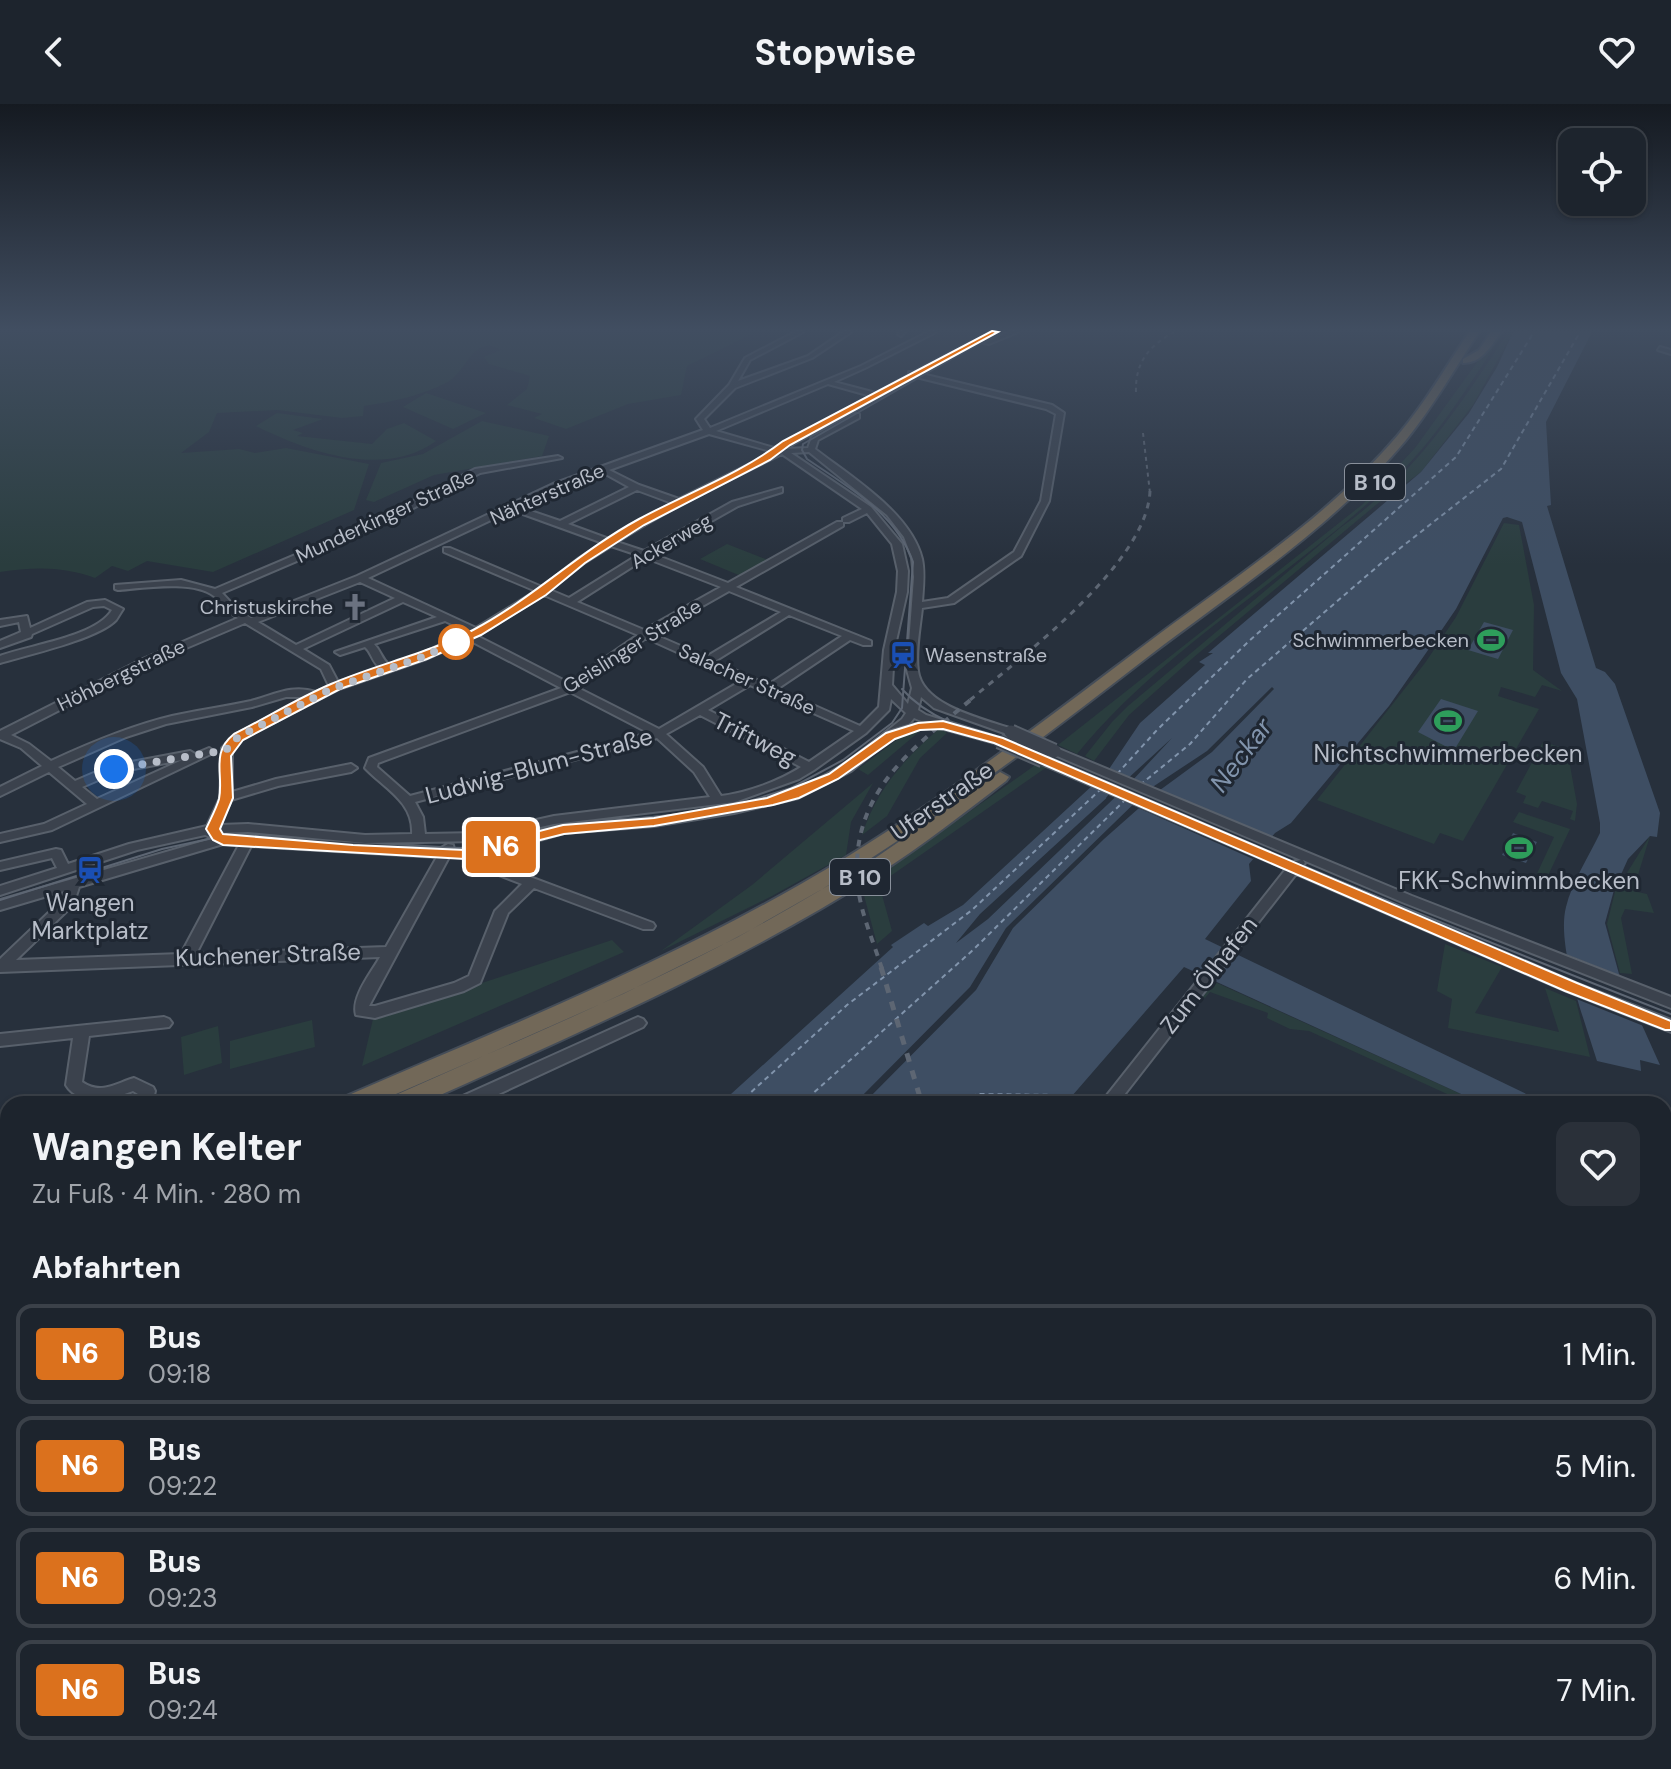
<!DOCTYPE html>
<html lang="de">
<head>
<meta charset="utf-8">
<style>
	body { margin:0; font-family:"DM Sans",sans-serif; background:#2a3039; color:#f1f3f6; height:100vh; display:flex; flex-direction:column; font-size:30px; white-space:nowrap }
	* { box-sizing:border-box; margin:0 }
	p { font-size:26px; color:#a0a4aa }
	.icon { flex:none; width:44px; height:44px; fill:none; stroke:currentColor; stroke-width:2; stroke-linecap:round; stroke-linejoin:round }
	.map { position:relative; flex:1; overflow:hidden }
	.drawer { position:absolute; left:0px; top:992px; width:1672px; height:674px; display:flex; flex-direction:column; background:#1d242d; border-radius:24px 24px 0 0; box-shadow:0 2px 6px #0004,0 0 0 2px #3b4149 }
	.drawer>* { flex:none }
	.badge { padding:0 16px; border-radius:6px; font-size:28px; line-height:52px }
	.controls { position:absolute; left:1558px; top:24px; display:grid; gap:16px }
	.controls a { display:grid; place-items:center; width:88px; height:88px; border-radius:16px; background:#1d242d; box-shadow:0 2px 6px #0004,0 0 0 2px #3b4149; font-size:40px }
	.you { position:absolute; width:40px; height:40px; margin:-20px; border:6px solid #fff; border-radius:50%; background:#1a73e8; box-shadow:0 0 0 12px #1a73e833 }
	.map>.badge { position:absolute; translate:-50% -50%; box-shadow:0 0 0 4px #fff }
	h2 { padding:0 32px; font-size:30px; line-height:72px }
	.round { display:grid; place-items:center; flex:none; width:84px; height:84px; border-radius:16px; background:#2a3039 }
	.head { display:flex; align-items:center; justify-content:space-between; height:136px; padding:0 32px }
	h1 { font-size:38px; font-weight:700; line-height:60px }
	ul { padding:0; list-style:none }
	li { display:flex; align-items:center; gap:24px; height:100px; margin:0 16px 12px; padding:0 16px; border:4px solid #3b4149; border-radius:16px }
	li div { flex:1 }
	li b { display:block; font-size:30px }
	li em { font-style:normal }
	li .badge { min-width:88px; font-weight:700; text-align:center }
	header { display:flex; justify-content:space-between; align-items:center; height:104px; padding:0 32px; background:#1d242d; font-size:36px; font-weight:700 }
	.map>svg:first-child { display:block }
	.green { fill:#2a3d3e }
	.water { fill:#3e4e63; fill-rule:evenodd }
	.pier { fill:#27303c }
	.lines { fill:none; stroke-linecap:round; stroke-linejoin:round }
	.ferry { stroke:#8194ac; stroke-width:2; stroke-dasharray:5 4; stroke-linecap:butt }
	.minor-casing { stroke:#58606b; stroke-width:4 }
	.highway-casing { stroke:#454d58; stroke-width:4 }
	.minor { fill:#3b424d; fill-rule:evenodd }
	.highway { fill:#726858; fill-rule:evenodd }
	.tram { stroke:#5d6673; stroke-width:2 }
	.rail-far4 { stroke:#5d6673; stroke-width:2; stroke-dasharray:4 4; stroke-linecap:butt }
	.rail-far3 { stroke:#5d6673; stroke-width:3; stroke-dasharray:6 6; stroke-linecap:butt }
	.rail-far2 { stroke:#5d6673; stroke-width:4; stroke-dasharray:7 7; stroke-linecap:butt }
	.rail-far1 { stroke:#5d6673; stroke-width:5; stroke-dasharray:9 9; stroke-linecap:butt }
	.rail { stroke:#5d6673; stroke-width:6; stroke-dasharray:12 12; stroke-linecap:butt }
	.minor-bridge-casing { stroke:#58606b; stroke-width:17; stroke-linecap:butt }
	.minor-bridge { stroke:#3b424d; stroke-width:13 }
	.line { fill:#db711d; stroke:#fff; stroke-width:2 }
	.walk { stroke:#b7bdc8; stroke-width:8; stroke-dasharray:0 14.4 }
	.stop-dot { fill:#fff; stroke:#db711d; stroke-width:4 }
	.labels { text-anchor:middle; stroke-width:6; stroke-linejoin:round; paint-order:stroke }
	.far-street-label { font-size:20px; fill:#b7bdc8; stroke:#1f2732 }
	.far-poi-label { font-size:20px; fill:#b7bdc8; stroke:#1f2732; text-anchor:end }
	.shield { fill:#1f2732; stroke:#89909b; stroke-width:2 }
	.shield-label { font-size:22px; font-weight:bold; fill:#b7bdc8 }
	.street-label { font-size:24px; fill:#b7bdc8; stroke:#1f2732 }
	.poi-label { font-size:24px; fill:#b7bdc8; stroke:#1f2732 }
	.water-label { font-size:26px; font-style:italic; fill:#8194ac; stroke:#1f2732 }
</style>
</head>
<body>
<header><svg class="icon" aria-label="back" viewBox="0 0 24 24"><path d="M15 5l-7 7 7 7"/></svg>Stopwise<svg class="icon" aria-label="heart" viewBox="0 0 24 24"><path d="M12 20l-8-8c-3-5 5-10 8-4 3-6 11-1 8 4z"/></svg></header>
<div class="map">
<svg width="1671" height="1665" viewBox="0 0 1671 1665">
	<rect width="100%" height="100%" fill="#27303c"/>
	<!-- green -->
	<path class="green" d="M0,228H756L687,262L681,291L628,300L566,325L534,314L542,310L507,301L527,285L530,272L489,260L484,253L501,246C474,229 466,268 448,278C423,291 392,298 364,302L363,312L342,314L277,306L217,309L209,328L181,349L239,345L255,349L286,344L369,360L354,406L213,468L147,457L128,467L112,462L95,474C62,462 34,463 0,468Z
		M1499,228H1505C1471,276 1441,329 1399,370C1298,470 1167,539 1077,650L1058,641L1363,400L1415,344Z
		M1508,228H1513L1473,301L1421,368L1377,400L1194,553L1129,611L1094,657L1085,652L1112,618L1128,602L1340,424C1413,373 1460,302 1508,228Z
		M426,289L486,309L453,325L403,303Z
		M277,309L323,315L293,326L303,329L297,332L372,340L387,325L404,319L436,337C384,375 308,348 256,322Z
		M482,317L549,332L542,352L434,371L374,398L366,396L381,359L423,350Z
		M1504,419L1519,421L1534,501L1533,566L1562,587L1542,581L1535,593L1501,583L1498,592L1539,605L1463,737L1440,729L1434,740L1317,696L1425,559L1456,513Z
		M727,440L768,456L741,472L700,455Z
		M940,624L947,629L920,654L887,712L862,731C877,685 904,655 940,624Z
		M920,627L868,671L858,665L902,632Z
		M1543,638L1567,645L1577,700L1575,717L1570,715L1573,707L1542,697L1538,704L1523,699L1526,692L1516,688Z
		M1038,659L1047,663L879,780L892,827L877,840L862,784Z
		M873,679L851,718L846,751L772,792L661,847L752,781Z
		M1519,708L1570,725L1544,780L1534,776L1554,733L1513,718Z
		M1650,732L1633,787L1647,790L1654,809L1625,805L1621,814L1632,870L1620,869L1607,820L1615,788Z
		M612,836L624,848L362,962L373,915Z
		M1445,840L1502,863L1475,909L1559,928L1545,884L1576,897L1590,953L1448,924L1452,895L1437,887Z
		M1217,879L1483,1000H1469L1309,927L1290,925L1267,914L1268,909L1210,888L1205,894L1200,892Z
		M312,916L315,943L230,965V937Z
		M218,922L222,959L184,971L181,933Z"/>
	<!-- water -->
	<path class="water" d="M1513,228H1592L1546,318L1551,401L1547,402L1596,564L1605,568L1615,580L1660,709L1657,733L1650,732L1628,755L1614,786L1605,819L1619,870L1660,961L1640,956L1641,967L1597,957C1585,918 1556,842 1566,803C1572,778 1589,752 1600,729V719L1577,595L1561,569L1522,418L1507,413L1503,414L1456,505L1426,549L1389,602L1291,719L1275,729L1249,760L1251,777L1205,835L1547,1000H1483L1184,863L1065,1000H863L976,886L1013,824L1104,735L1156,689L1212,648L1274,585L1272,583L1207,647L1148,686L1006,824L970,883L854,1000H720L893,843L891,841L924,819L928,822L963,801L1107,668L1140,619L1205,561L1199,558L1213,549H1208L1421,368L1469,309L1497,263ZM1172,634L1131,678L988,815L956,839L980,810Z
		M1484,518L1513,526L1498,555L1468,546Z
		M1441,595L1478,607L1456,643L1445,642L1418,628Z
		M1513,729L1537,738L1526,759L1502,751Z
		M8,1477V1658H218L210,1665H0V1481Z
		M432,1658H692L689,1665H432Z"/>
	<!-- pier -->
	<path class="pier" d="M1106,663L1272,733L1253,755L1136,703L1151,689L1136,703L1114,693L1110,696L1106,694L1109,690L1088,681Z
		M1563,849L1621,872L1646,923L1574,894Z"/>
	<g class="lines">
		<!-- ferry -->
		<path class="ferry" d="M1117,670L1157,626L1249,537L1456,353L1534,228
			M1140,681L1190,640L1247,575L1385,456L1501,365L1580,228
			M738,1000L847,901L972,806L1101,685
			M801,1000L973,846L1127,694
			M945,1000L978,990L1060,991L1042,1000"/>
		<!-- minor casing -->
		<g class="minor-casing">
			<path id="minor" d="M795,228H803L750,256L738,277L808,252L843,228H851L812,254L735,284L704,315L710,324L861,262L928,228H936L865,264L834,278L876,289L909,271V268H914L990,228H998L922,270L1052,301L1064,309L1049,397L1021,452L954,499L922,504C920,524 915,548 918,567C923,603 985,615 1015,626V630H1007L934,604L921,593L918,606L926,611L1003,635L1005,637L999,640L995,639L933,622L914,614L910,619L851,667L798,694L734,709L654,722L564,729L495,749L501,762L653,819L655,822L653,825H643L534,784L508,809L480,879L464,887L375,914L356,911C351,893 371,869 380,853L0,868V855L62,796L64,787L0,806V796L218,733L248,732L441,744L448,740L453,741L454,745C491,747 525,729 561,722C590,715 622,717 652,714C714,708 792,696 844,660C864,646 883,630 902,615L906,609L891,595L889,606L866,629L814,666L799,675L735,698L554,720L478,737L365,739L248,728L216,729L210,733L205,731L137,746L0,791V782L57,764L52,754L0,766V758L56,745L61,746L68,760L129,740L207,722L220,694L222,644L234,631L308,593H286L252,603L166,620L126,633L63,661L58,663L75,677L110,662L190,647L195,650L209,644L215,648L52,726L0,738V730L44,720L87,700L49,668L0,692V683L42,662L21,644L0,635V627L143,555L238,514C228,509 223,499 214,492C194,476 143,484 118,486L115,485V481L181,476L215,485L373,418L475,365L558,352L562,354L480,369L379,422L222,489L238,506L251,514L357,472L553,380L703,326L696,315L729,281L745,254ZM916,273L1046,305L1056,310L1041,397L1014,448L948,494L922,498C923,484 925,469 922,455C911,409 851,373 815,345L818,336L859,314V310H853L812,333L808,344L784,345ZM828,280L871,292L774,344L716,327ZM709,330L774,348L679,395L639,381L609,366ZM809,348L887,411L904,433L912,454L914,473L907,566L912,584L908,600L892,581L894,546L907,488L908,467L902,440L871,403L791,349ZM782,350L862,405L843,414V418H849L867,409L892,440L898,467L897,488L884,546L879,603L860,622L777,585L850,536L863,541H871V537L736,483L843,422V418H837L728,479L653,450L738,402L782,388V384L732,398L644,447L617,438C670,404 726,377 782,350ZM602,368L629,383L560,417L519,403L559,384ZM637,386L672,399L609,435L568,420ZM512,406L603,439L578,455L542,483L450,444H444V448L536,487L476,524L368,474ZM611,442L638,451L569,494L550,486L584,459ZM646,454L721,483L644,526L577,498ZM360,478L395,494L296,541L258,518ZM729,487L781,508L706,553L653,530ZM544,491L638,531L569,579L477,532ZM403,498L437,513L335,548L340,551L365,543C372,549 371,556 380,564L338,578L329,561L303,545ZM789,511L842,532L768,581L715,557ZM445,517L469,528L418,551L389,561C381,554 381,547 374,540ZM245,519L321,565L329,582L316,588C292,580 274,591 251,597C225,603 198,606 172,612C130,622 90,639 51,657L29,640L11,631L151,559ZM646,534L741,577L659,625L578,584ZM469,536L561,584L369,654L365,664C384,684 414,698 412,730L365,731L248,720L220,721L231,696L278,682L351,668L357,664L351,660L276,675L232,688V647L242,635L339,585L426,555ZM750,581L854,627L809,658L708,606ZM570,588L649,629L410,692L377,663L378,659ZM700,611L801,663C779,677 747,689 721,692L703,663L666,630ZM657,634L694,668L710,693L554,712L478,729L425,730L423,713L415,698ZM182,656L97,695L82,683L117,668ZM223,740L239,741L181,850L16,856L73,801L79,783ZM251,742L437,753L386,843L196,850ZM484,752L491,768L522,780L495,807L469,872L454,879L375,902H369L449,753Z
				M899,228H905L901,232L898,230Z
				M1009,228H1018L989,240L984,239Z
				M1660,243L1671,246V250L1658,246Z
				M105,496L123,505C122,506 117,515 116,516C98,535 27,551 0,559V552C29,541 96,533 112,506L104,502L93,503L32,530L31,533L0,544V537L21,528L19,518L0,522V516L27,512L30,524L87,498Z
				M1054,643L1412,792L1671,893V904L1402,798L1303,756L1305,759L1302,762L1576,879L1671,916V928L1566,887L1296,770L1117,1000H1100L1286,765L1039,659V653H1047L1292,758L1301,756L1050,649V645Z
				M164,913L169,915L172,919L169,923L89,932L82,978C101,991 114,980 134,974L153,983L155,987L152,1000H136L138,990L133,987L119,992L114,1000H97L98,998C86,995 73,993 66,981L73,934L0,942V930Z
				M638,913L643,915L646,919L643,923L477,1000H454L456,995Z
				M0,1250L8,1253V1271L0,1268Z
				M1664,1427L1671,1430V1452L1664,1449Z"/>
		</g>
		<!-- highway casing -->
		<g class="highway-casing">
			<path id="highway" d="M1469,228H1479C1455,264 1433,303 1406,336C1335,421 1236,486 1149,552C1042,635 934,717 819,787C677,872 524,934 373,1000H339L342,994C497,927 654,864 801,780C921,712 1032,626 1142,543C1229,477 1327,415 1398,331C1425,299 1446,263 1469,228Z
				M1491,228H1501C1491,242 1482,259 1463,259V255L1479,246Z
				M1000,668L1009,673L1006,677C964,709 922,742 878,770C733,862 576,930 420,1000H386L389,994L623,890L738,833L868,759Z
				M8,1137V1159L0,1162V1140Z
				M8,1160V1184L0,1187V1163Z
				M8,1184V1213L0,1216V1187Z"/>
		</g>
		<!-- minor -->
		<use href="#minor" class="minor"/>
		<!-- highway -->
		<use href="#highway" class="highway"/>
		<!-- tram -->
		<path class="tram" d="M902,585C937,625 1001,634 1048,654C1254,744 1462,828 1671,910
			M885,628L915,619L944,618
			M0,796L162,745L218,733L358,742L467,744L556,723L681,710L740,700L791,684L843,656L892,619L902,604L913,458C895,408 849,384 807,355L802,346L803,340L969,245L1006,228"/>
		<!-- rail-far4 -->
		<path class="rail-far4" d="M1136,288C1135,258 1149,242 1174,228
			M1143,329L1150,389"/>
		<!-- rail-far3 -->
		<path class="rail-far3" d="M970,596C1024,551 1147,459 1150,387"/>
		<!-- rail-far2 -->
		<path class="rail-far2" d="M882,865C874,839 861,810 858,783C848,691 909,647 973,594"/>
		<!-- rail-far1 -->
		<path class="rail-far1" d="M881,863L922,1000"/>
		<!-- rail -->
		<path class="rail" d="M1109,1658L1110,1665"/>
		<!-- minor-bridge casing -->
		<g class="minor-bridge-casing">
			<path id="minor-bridge" d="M1011,628L1054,647
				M999,637L1043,656"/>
		</g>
		<!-- minor-bridge -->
		<use href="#minor-bridge" class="minor-bridge"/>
	</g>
	<!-- sky -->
	<linearGradient id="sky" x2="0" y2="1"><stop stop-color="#151a21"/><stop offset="0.49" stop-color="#414e61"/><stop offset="1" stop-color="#414e61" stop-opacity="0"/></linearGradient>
	<rect width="1671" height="461" fill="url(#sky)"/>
	<!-- line -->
	<path class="line" d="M992,227L998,228L790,341L770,356L644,421L585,459L546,491L481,531L427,555L340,585L243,636L231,652L233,694L220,725L223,730L353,741L465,746L563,721L654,714L767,694L829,670L886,629L918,619L943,617L1003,634L1577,879L1671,917V926H1665L1565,887L994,639L943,625L920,626L895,635L838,675L799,694L773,701L654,722L564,730L465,755L223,741L213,736L206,725C210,716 216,705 219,695C224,671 210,649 234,630C266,614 298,594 331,580C377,560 427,550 473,526C532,495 580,447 639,415C687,389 740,370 783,337Z"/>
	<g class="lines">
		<!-- walk -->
		<path class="walk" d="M114,665L226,646L238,633L331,585L422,553L470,532L456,538"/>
	</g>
	<!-- icons -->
	<defs>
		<g id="church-bare" transform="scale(2.16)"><path d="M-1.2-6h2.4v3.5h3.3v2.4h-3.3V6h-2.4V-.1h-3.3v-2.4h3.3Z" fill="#6b7280" stroke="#1f2732" stroke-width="2.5" paint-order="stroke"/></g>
		<g id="stadium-bare" transform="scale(2.16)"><path d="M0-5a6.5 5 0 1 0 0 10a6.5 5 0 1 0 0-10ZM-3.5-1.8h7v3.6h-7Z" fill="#2e9e5b" stroke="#1f2732" stroke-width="2.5" paint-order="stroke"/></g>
		<g id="station-bare" transform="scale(2.16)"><path d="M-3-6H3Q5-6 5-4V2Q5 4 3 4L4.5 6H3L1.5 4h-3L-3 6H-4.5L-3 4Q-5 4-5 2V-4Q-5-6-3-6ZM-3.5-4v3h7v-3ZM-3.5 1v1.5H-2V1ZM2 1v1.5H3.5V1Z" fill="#1a4fb4" stroke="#1f2732" stroke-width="2.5" paint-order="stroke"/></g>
	</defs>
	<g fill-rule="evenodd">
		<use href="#church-bare" x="355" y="503"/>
		<use href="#stadium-bare" x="1491" y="536"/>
		<use href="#station-bare" x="903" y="551"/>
		<use href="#stadium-bare" x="1448" y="617"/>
		<use href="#stadium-bare" x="1519" y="744"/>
		<use href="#station-bare" x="90" y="766"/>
	</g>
	<!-- markers -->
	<circle class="stop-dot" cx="456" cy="538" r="16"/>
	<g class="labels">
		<!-- far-street labels -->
		<g class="far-street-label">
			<text transform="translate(547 390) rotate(-24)" y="7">Nähterstraße</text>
			<text transform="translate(385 412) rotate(-25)" y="7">Munderkinger Straße</text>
			<text transform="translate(671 437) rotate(-30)" y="7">Ackerweg</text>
			<text transform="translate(632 542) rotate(-32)" y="7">Geislinger Straße</text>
			<text transform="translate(121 571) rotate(-26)" y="7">Höhbergstraße</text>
			<text transform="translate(747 575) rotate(24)" y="7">Salacher Straße</text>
		</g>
		<!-- far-poi labels -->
		<g class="far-poi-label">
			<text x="333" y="510">Christuskirche</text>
			<text x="1469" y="543">Schwimmerbecken</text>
			<text x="925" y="558" text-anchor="start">Wasenstraße</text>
		</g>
		<!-- shield labels -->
		<g class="shield">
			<rect x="1345" y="360" width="60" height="36" rx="6"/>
			<rect x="830" y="755" width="60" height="36" rx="6"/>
		</g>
		<g class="shield-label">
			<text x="1375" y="386">B 10</text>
			<text x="860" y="781">B 10</text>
		</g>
		<!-- street labels -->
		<g class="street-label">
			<text transform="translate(755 635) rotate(27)" y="8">Triftweg</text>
			<text transform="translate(539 662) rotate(-15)" y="8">Ludwig-Blum-Straße</text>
			<text transform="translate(942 697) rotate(-35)" y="8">Uferstraße</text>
			<text transform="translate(268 851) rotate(-2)" y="8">Kuchener Straße</text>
			<text transform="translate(1209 871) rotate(-52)" y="8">Zum Ölhafen</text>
		</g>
		<!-- poi labels -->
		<g class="poi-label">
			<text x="1448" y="658">Nichtschwimmerbecken</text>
			<text x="1519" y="785">FKK-Schwimmbecken</text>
			<text x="90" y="807">Wangen<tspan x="90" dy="28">Marktplatz</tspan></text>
		</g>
		<!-- water labels -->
		<g class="water-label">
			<text transform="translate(1241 651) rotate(-53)" y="9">Neckar</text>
		</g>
	</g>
</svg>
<div class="controls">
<a><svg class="icon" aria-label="locate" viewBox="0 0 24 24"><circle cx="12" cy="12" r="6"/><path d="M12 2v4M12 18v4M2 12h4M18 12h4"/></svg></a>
</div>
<div class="you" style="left:114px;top:665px"></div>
<b class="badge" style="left:501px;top:743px;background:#db711d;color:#fff">N6</b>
<section class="drawer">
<div class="head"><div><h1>Wangen Kelter</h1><p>Zu Fuß · 4 Min. · 280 m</p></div><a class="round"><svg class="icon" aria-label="heart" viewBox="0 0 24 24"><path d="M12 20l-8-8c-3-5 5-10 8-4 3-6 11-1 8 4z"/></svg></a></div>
<h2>Abfahrten</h2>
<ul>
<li><span class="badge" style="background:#db711d;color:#fff">N6</span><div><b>Bus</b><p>09:18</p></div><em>1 Min.</em></li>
<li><span class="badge" style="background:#db711d;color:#fff">N6</span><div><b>Bus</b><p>09:22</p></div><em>5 Min.</em></li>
<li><span class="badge" style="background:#db711d;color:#fff">N6</span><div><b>Bus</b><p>09:23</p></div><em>6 Min.</em></li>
<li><span class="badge" style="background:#db711d;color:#fff">N6</span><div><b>Bus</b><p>09:24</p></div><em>7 Min.</em></li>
</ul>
</section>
</div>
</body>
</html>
